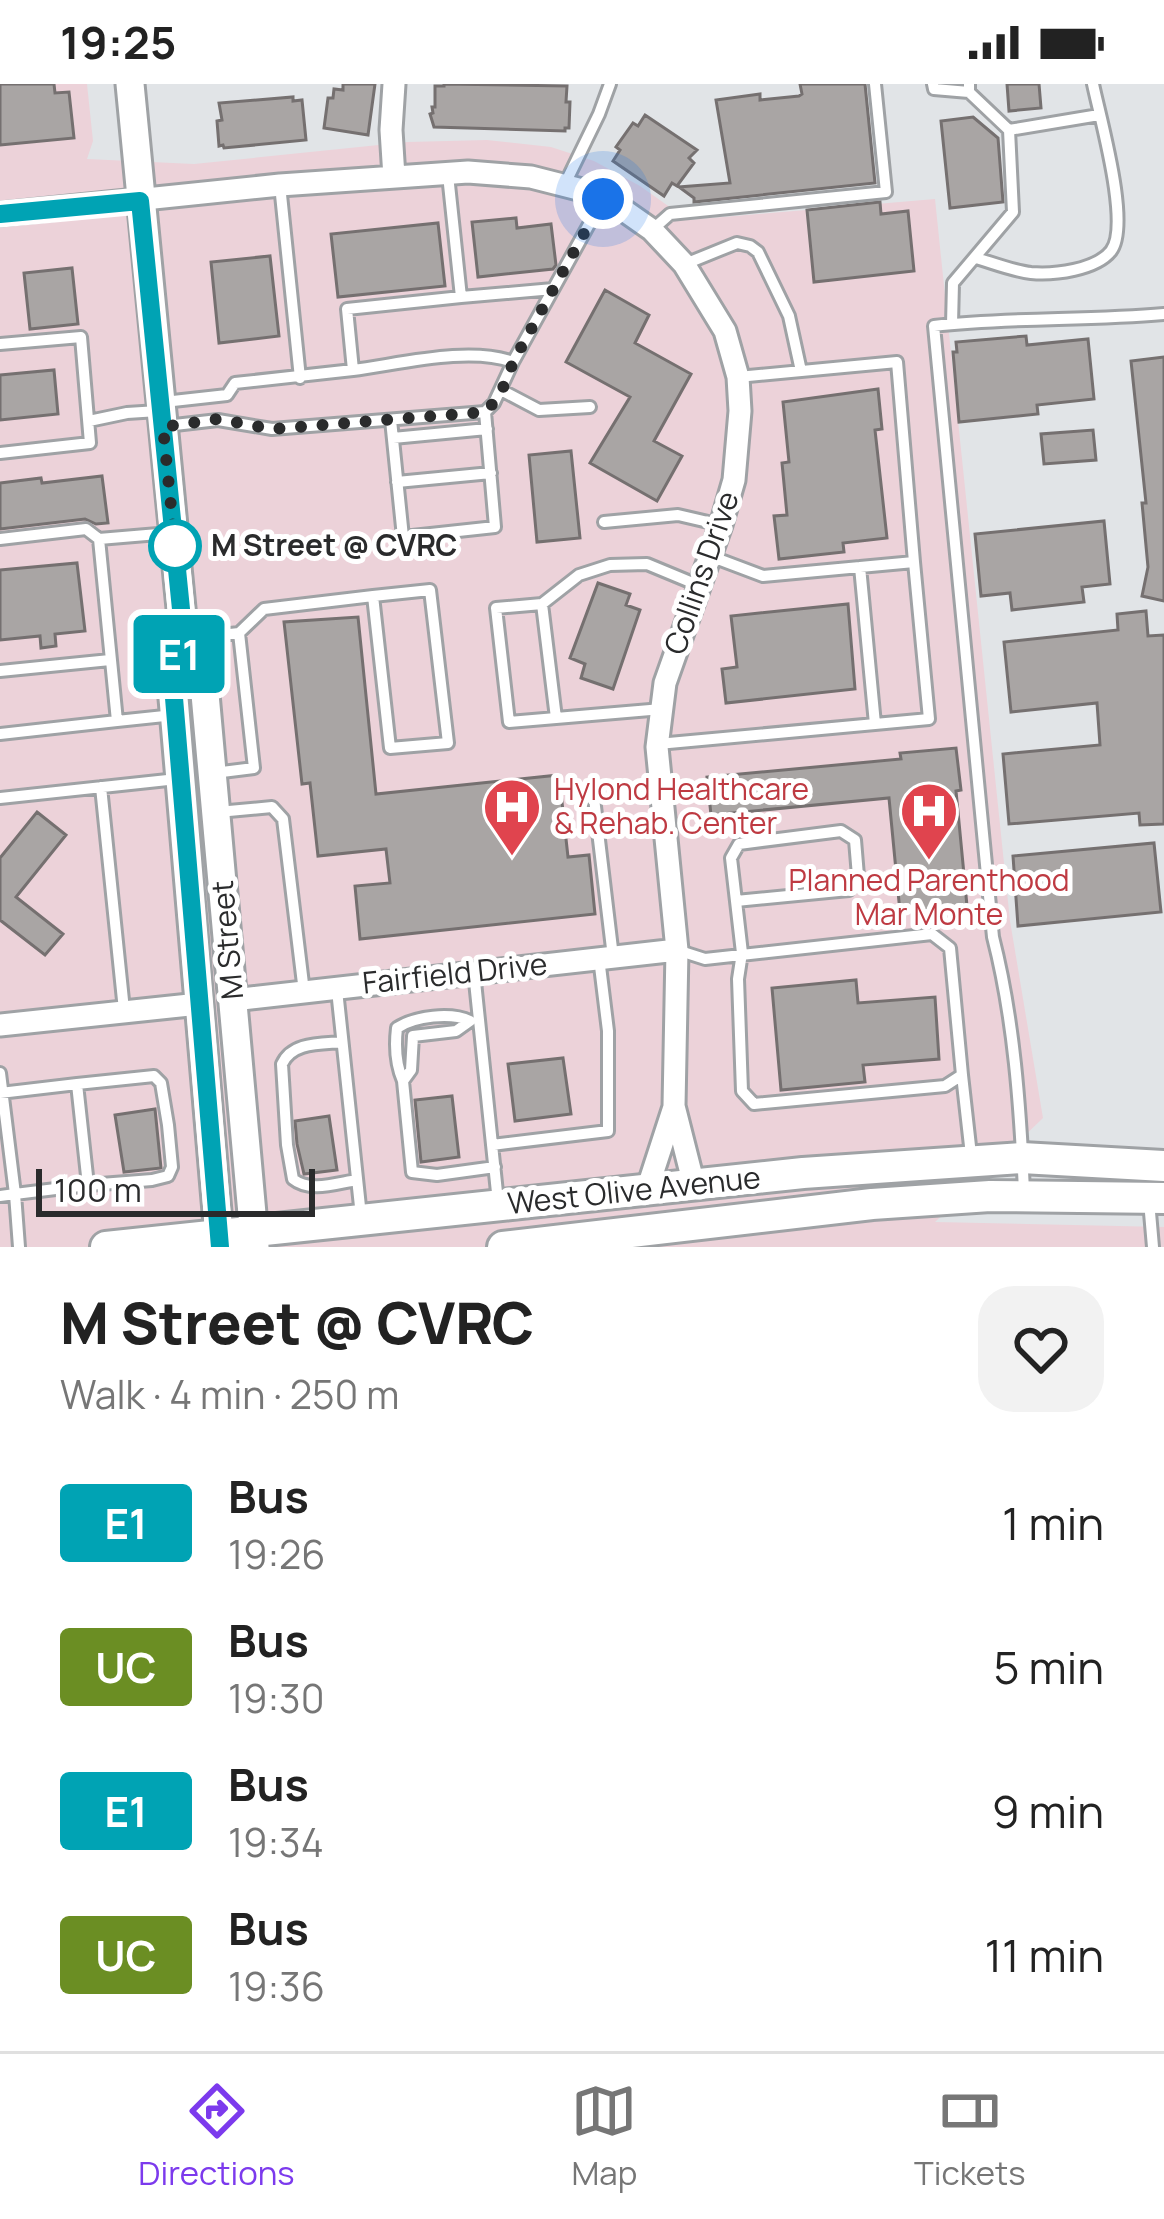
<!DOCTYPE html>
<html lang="en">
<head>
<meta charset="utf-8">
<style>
	body { margin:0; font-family:Manrope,sans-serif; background:#f2f2f2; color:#222; height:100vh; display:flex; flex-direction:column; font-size:45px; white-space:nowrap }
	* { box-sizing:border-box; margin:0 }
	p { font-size:39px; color:#767676 }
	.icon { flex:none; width:66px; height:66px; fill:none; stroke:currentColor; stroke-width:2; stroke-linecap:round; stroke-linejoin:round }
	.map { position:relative; height:1163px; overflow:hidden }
	.sheet { display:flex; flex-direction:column; background:#fff; flex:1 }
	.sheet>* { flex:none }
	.badge { padding:0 24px; border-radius:9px; font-size:42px; line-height:78px }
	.scale { position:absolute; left:36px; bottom:30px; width:279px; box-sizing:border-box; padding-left:12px; border:6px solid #2a2b2c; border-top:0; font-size:33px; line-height:42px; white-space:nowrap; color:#2a2b2c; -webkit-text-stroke:9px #fff; paint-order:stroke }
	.you { position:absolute; width:60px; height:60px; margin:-30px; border:9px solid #fff; border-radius:50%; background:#1a73e8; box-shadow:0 0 0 18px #1a73e833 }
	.map>.badge { position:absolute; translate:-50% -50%; box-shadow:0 0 0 6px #fff }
	.round { display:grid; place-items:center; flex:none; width:126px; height:126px; border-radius:36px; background:#f2f2f2 }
	.summary { display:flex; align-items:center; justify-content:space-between; height:204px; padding:0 60px }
	h1 { font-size:57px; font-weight:800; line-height:90px }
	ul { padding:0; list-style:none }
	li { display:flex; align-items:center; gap:36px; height:144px; padding:0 60px }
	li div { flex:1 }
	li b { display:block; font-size:45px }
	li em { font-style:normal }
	li .badge { min-width:132px; font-weight:700; text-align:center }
	.status { display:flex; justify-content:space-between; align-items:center; height:84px; padding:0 60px; background:#fff; direction:ltr }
	.status svg { height:33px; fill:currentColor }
	.dock { display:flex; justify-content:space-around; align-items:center; height:168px; border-top:3px solid #e0e0e0; background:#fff; font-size:33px; color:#767676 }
	.dock a { display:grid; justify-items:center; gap:6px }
	.dock .on { color:#7c3aed }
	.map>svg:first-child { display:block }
	.commercial { fill:#ecd2d9 }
	.building { fill:#a9a5a4; stroke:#757070; stroke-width:3 }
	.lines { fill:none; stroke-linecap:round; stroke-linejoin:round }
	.service-casing { stroke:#9fa2a5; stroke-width:16 }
	.minor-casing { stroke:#9fa2a5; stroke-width:27 }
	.tertiary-casing { stroke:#9fa2a5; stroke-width:33 }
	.secondary-casing { stroke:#9fa2a5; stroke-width:36 }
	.service { stroke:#fff; stroke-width:10 }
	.minor { stroke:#fff; stroke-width:21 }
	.tertiary { stroke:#fff; stroke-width:27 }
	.secondary { stroke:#fff; stroke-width:30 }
	.line-casing { stroke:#fff; stroke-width:27 }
	.line { stroke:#00a3b4; stroke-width:18 }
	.walk { stroke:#2a2b2c; stroke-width:12; stroke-dasharray:0 21.6 }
	.stop-dot { fill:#fff; stroke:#00a3b4; stroke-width:6 }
	.labels { text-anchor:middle; stroke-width:10; stroke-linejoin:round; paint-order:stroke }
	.stop-label { font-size:30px; font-weight:bold; fill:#2a2b2c; stroke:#fff; text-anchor:start }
	.street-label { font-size:30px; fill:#2a2b2c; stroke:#fff }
	.health-label { font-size:30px; fill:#be3a42; stroke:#fff; text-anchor:start }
</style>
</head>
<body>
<div class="status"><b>19:25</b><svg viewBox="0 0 49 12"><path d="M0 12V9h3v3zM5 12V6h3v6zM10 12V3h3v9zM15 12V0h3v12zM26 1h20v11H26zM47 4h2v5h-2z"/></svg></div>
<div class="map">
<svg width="1164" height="1163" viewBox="0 0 1164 1163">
	<rect width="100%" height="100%" fill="#e1e4e7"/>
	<!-- commercial -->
	<path class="commercial" d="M0,0H87L93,57L87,75L194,80L408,58L487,56L551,63L594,77L640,102L688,136L935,115L1010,837L1043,1034L935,1138L1164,1143V1163H0Z"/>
	<!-- building -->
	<path class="building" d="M0,0H54L55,9L69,8L74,54L0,61Z
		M343,0H375L368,51L324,44L328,14H333L334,5L343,6Z
		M444,0L567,2L566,18H570L569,44H565V47L434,43L430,30L433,29L432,23H435V2H444Z
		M800,0H865L875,99L694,118V114L679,103L730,99L716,16L760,10V16L799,12L802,10Z
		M1007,0H1039L1041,24L1009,27Z
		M293,13V17L302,16L306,56L224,64L223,61L219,62L217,37L222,36L219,19Z
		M645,31L697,66L689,74L694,79L677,102L672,99L664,112L613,77L620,66L616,63L633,39L638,42Z
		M973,33L998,54L1003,118L950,124L941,37Z
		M880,118L881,130L908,127L914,187L814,198L807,126Z
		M516,134L517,144L551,140L556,181L553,185L478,193L472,138Z
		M438,139L445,202L338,213L331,150Z
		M270,172L279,252L219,259L211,178Z
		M72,184L78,240L30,245L24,189Z
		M605,206L649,231L635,259L691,290L654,357L682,372L657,417L590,379L630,313L566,278Z
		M1026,252L1027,261L1088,255L1094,315L1037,321L1038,330L959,338L953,268H957L956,258Z
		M1164,273V517L1142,512L1148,483L1142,419H1146L1131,277Z
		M54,286L58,330L0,336V291Z
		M878,305L882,345L875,346L887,454L843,459L844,468L779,475L774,432L787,431L782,379L789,378L783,318Z
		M1093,346L1096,376L1044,380L1041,350Z
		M571,367L580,454L537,458L529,371Z
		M102,392L108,439L96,440L85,435L0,445V399L41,394L42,399Z
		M1104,437L1110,500L1082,503L1084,518L1012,526L1010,509L981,512L975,450Z
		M77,479L85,547L55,550L56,562L41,564L40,552L0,556V486Z
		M598,499L630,510L626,521L640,526L613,605L581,594L585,580L570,574Z
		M848,520L855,605L726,619L722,585L737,583L731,532Z
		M1146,527L1148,552L1164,551V740L1140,741L1139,729L1009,740L1003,670L1100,661L1097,619L1011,628L1004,558L1118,546L1117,530Z
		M358,533L376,710L559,691L568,773L589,771L595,830L360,855L355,802L390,799L386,765L318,772L310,699L302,700L284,538Z
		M956,664L961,706L956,707L967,822L900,828L889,714L711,731L707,693L901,675L900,669Z
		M37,728L66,751L16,813L63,850L45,871L0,836V774Z
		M1154,759L1161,828L1018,842L1013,772Z
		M856,896L858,919L935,913L939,975L863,981L865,998L781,1006L772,904Z
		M563,974L571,1030L515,1037L508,980Z
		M452,1012L459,1073L421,1078L415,1016Z
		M155,1025L161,1084L124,1088L115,1031Z
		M329,1032L337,1086L304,1090L297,1060L295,1037Z"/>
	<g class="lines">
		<!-- service casing -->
		<g class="service-casing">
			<path id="service" d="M933,0L934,5L969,8
				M1009,46L1099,31
				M280,101L300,294
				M564,102L599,30L610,0
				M652,146L670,130L886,108L875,0
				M976,174C993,179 1013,187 1031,189C1054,191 1096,186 1111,167C1131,141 1100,34 1093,0
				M685,180L737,159L750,162L758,168L789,232L801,287
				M461,213L553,205
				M952,240L953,199L1013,128L1009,46L969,8V0
				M0,260L81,253L90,359L0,369
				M353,286C400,280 469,262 513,278
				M738,293L897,278L914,478
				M501,306L539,326L590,323
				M164,318L227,311L235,299L353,286L347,225L461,213L448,91
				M391,336L403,453L495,443L485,328
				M89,337L127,329L158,327
				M166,342L218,336L272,345L485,328L494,319L513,278L603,115
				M393,354L487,345
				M397,398L491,389
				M604,438L678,431L721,441
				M170,449L99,455L117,637L174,631
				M0,455L86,445L99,455
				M860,483L875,640
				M542,520L579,491L610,481L647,480L700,502
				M186,555L239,549L264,525L373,512L390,664L448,659L430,506L373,512
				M0,587L110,576
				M556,634L542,520L496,524L509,638L662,625
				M0,650L117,637
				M658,660L929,635L914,478L763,492L710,472
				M214,689L254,684L239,549
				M101,703L124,926
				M0,714L177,695
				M594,714L613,873
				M218,728L272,723L283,735L304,908
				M677,866L705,875L932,850L950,864L962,991L945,1002L754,1020L742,1007L738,895L742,869L731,774L739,760L841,747L855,756L858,792L849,806L736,817
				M474,888L498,1118
				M337,906L361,1132
				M470,937L456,947L413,952L411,986L403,997L412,1088L437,1091L495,1083
				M342,958C320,960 292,958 282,980L287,1061L293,1095C310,1109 337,1099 357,1096
				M0,989L15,1110L0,1112
				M962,991L971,1071
				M403,997C396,981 395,961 397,944C415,932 451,928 470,937
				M77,1000L154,992L161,999L168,1041L172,1083L168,1092L152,1096L88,1101
				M0,1009L77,1000L88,1101L15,1110L19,1163
				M492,1061L608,1047V947L599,874
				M1024,1107C1020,1022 1014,935 993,853L934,242C1010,233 1087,237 1164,230
				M1149,1117L1153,1163"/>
		</g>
		<!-- minor casing -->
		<g class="minor-casing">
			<path id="minor" d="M394,0L391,46L394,93
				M0,130L280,101L468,88L531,93L590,108L622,125L652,146L684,180L725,247L738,293L740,327L734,396L721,441L665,599L657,663L677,866L674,1022L694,1101
				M233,916L677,866
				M0,941L199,920
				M647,1106L674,1023"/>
		</g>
		<!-- tertiary casing -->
		<g class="tertiary-casing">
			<path id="tertiary" d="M130,0L184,555L203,588L255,1163
				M184,555L171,591L220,1163"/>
		</g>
		<!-- secondary casing -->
		<g class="secondary-casing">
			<path id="secondary" d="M106,1163L803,1089L1022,1074L1164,1082
				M503,1163L872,1120L990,1112L1164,1114"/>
		</g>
		<!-- service -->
		<use href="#service" class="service"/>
		<!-- minor -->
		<use href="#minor" class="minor"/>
		<!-- tertiary -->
		<use href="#tertiary" class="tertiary"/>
		<!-- secondary -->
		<use href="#secondary" class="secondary"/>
	</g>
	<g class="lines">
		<!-- line casing -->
		<g class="line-casing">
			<path id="line" d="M0,130L140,117L184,555L172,590L220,1163"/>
		</g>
		<!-- line -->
		<use href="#line" class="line"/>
		<!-- walk -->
		<path class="walk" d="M175,462L163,343L218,335L272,345L485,328C500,314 507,296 513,278L603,115"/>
	</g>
	<!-- icons -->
	<defs>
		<g id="hospital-pin" transform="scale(3)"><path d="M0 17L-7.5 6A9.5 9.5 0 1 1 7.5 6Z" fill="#e0444e" stroke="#fff"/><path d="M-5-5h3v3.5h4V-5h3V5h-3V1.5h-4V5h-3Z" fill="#fff"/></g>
	</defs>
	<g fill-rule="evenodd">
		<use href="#hospital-pin" x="512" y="723"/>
		<use href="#hospital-pin" x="929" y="727"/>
	</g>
	<!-- markers -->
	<circle class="stop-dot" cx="175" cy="462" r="24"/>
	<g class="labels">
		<!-- stop labels -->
		<g class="stop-label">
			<text x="211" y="472">M Street @ CVRC</text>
		</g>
		<!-- street labels -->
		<g class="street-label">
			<text transform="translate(702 489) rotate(-71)" y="10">Collins Drive</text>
			<text transform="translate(228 856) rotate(-95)" y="10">M Street</text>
			<text transform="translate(455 890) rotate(-6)" y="10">Fairfield Drive</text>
			<text transform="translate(634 1107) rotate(-6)" y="10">West Olive Avenue</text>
		</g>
		<!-- health labels -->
		<g class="health-label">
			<text x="554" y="716">Hylond Healthcare<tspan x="554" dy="34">&amp; Rehab. Center</tspan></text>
			<text x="929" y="807" text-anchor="middle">Planned Parenthood<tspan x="929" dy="34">Mar Monte</tspan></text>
		</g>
	</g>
</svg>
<div class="scale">100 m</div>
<div class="you" style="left:603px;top:115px"></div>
<b class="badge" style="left:179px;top:570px;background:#00a3b4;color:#fff">E1</b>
</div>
<section class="sheet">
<div class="summary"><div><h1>M Street @ CVRC</h1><p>Walk · 4 min · 250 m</p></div><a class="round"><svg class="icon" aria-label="heart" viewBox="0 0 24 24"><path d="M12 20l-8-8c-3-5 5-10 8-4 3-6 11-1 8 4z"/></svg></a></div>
<ul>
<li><span class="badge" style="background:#00a3b4;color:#fff">E1</span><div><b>Bus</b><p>19:26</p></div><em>1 min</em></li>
<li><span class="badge" style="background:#6b8e23;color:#fff">UC</span><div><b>Bus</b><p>19:30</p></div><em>5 min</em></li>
<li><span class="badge" style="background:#00a3b4;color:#fff">E1</span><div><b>Bus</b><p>19:34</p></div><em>9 min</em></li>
<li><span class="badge" style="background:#6b8e23;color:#fff">UC</span><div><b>Bus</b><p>19:36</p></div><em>11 min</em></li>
</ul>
</section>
<nav class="dock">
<a class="on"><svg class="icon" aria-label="directions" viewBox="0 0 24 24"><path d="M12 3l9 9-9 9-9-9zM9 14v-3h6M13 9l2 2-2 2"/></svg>Directions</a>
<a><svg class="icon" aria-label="map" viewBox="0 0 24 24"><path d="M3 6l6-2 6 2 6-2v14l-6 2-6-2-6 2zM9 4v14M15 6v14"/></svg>Map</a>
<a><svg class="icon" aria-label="tickets" viewBox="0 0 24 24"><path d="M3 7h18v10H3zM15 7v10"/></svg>Tickets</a>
</nav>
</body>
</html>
